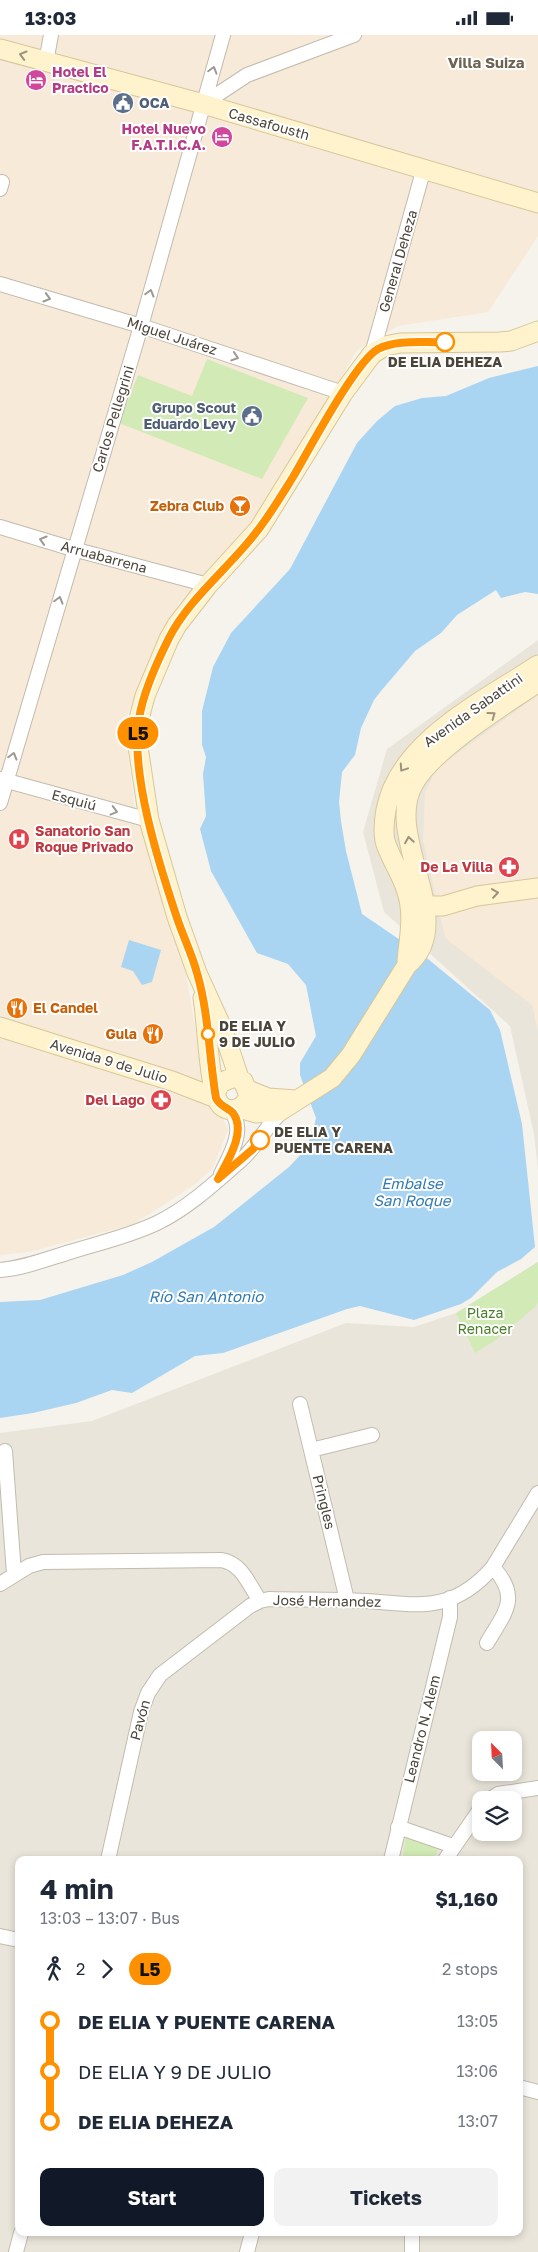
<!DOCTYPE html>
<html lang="en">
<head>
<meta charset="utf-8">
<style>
	body { margin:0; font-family:"Golos Text",sans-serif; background:#f2f2f3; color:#1f2937; height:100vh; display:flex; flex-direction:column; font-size:19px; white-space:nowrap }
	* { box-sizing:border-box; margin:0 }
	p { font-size:16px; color:#747a83 }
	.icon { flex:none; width:28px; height:28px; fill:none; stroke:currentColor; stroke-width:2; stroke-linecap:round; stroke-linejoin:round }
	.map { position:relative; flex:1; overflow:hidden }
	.side { position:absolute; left:15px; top:1821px; width:508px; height:380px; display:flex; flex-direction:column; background:#fff; border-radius:10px; box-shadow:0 2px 8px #0003 }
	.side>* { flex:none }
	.badge { padding:0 10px; border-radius:16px; font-size:18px; line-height:32px }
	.needle { width:32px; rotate:336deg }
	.tools { position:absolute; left:472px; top:1696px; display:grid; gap:10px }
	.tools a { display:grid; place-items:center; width:50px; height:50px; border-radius:10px; background:#fff; box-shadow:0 2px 8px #0003; font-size:25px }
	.map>.badge { position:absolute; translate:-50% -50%; box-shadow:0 0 0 2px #fff }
	.legs { display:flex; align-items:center; gap:8px; height:55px; padding:0 25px; font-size:16px }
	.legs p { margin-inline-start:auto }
	.headline { display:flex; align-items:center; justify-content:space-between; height:85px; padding:0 25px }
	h1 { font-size:28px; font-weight:700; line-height:38px }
	.action { display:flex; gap:10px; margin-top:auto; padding:10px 25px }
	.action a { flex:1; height:58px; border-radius:10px; background:#111827; color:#fff; font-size:20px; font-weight:700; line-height:58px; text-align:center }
	.action a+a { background:#f2f2f3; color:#1f2937 }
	ul { padding:0 25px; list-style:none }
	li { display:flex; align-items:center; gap:18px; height:50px; font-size:19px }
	li i { display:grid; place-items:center; width:8px; height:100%; margin:0 6px; background:currentColor }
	li i::after { content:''; width:12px; height:12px; margin:-6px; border:4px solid; border-radius:50%; background:#fff }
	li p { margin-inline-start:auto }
	li:first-child i { background:linear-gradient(#0000 50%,currentColor 0) }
	li:last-child i { background:linear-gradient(currentColor 50%,#0000 0) }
	.status { display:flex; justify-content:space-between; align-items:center; height:35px; padding:0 25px; background:#fff; direction:ltr }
	.status svg { height:14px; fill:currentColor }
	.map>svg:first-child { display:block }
	.residential { fill:#eae5da; fill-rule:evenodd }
	.commercial { fill:#f7ead8 }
	.green { fill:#d2eab5 }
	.water { fill:#a9d4f2 }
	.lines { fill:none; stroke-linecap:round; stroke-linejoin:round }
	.street-casing { stroke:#c2bbae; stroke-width:16 }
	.secondary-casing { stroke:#d6c79b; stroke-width:21 }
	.street { stroke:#fff; stroke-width:14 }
	.secondary { stroke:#fff3cd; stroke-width:19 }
	.oneway { stroke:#9c937c }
	.oneway2 { stroke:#9c9892 }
	.line-1-casing { stroke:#fff; stroke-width:11 }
	.line-1 { stroke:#ff9000; stroke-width:8 }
	.stop-1-dot { fill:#fff; stroke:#ff9000; stroke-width:2.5 }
	.labels { text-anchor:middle; stroke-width:4; stroke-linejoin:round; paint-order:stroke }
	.hotel-label { font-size:14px; font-weight:bold; fill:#b23c85; stroke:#fff; text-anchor:start }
	.service-label { font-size:14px; font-weight:bold; fill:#4e5e75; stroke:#fff; text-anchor:start }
	.street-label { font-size:14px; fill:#4b4439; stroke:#fff }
	.stop-label { font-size:14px; font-weight:bold; fill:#4b4439; stroke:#fff; text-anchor:start }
	.food-label { font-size:14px; font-weight:bold; fill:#c56008; stroke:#fff; text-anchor:end }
	.health-label { font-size:14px; font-weight:bold; fill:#be3a42; stroke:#fff; text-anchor:end }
	.park-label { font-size:14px; fill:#4a7f2a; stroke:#fff }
	.neighbourhood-label { font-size:15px; font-weight:bold; fill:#6e6250; stroke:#fff }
	.water-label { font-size:15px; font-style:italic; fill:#2e7ab2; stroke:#fff }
</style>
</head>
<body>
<div class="status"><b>13:03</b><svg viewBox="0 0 49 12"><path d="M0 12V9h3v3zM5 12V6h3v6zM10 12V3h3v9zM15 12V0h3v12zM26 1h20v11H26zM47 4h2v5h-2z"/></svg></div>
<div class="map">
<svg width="538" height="2217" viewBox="0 0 538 2217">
	<rect width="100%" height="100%" fill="#f6f3ec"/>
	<!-- residential -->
	<path class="residential" d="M538,605V1135L534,1099L510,991L384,877L363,797L387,714Z
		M538,1227V2217H0V1398L92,1386L346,1288L414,1292L456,1278ZM481,1705H514V1738H481ZM481,1765H514V1798H481ZM19,1825H519V2198H19Z"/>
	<!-- commercial -->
	<path class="commercial" d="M0,0H538V201L488,277L398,291L357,315L271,463L227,517L179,568L124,687L134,768L183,923L204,1043L228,1095L213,1133L194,1150L134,1189L29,1217L0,1220Z
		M538,660V996L532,970L445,903L423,805L425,758L436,734Z"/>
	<!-- green -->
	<path class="green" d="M207,324L308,363L262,444L119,388L138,340L192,361Z
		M538,1227V1268L535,1272L496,1305L475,1318L456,1278Z
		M406,1802L438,1813L434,1825H402Z"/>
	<!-- water -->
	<path class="water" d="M538,331V559L525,557L501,563L496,555L457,580L441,598L415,616L381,656L374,665L361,693L355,720L342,737L339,767L341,786L346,816L362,879L428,924L490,975L500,995L522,1089L535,1212L521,1224L497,1237L471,1263L461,1269L414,1285L360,1271L347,1274L223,1318L195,1321L132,1358L112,1355L76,1368L33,1378L0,1383V1267L40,1265L123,1240L152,1227L214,1192L289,1132L304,1116L312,1100L316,1083L300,1040V1028L316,1001L306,950L288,929L257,918L211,836L200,794L206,781L203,739L206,722L202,710V676L213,632L231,598L290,534L357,408L377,386L395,371L422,363L446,361L489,343Z
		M129,905L161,915L152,947L142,950L133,936L121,932Z"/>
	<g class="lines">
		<!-- street casing -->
		<g class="street-casing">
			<path id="street" d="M46,27L51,0
				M203,69L247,40L354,0
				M0,154L2,147
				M0,249L141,291L343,358
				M372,319L424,133
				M0,492L73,514L208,550
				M0,744L149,785
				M0,768L141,291L223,0
				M221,1139C230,1120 247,1094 230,1075
				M0,1235C24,1233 47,1224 70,1217C99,1208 130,1201 157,1188C188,1173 215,1148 240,1126C258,1111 267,1088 285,1074
				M300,1369L347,1565
				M311,1415L372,1400
				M5,1416L14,1539
				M0,1549L29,1531L43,1527L221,1525C242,1528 249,1550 260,1566L269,1564C301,1565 334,1564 366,1566C390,1567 419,1573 443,1566C462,1561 480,1547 493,1532L538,1458
				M487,1608C505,1577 521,1563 493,1532
				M489,1765L498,1759L538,1753
				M398,1792L453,1811
				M108,1825L141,1677L148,1658L160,1640L250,1571L260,1566
				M391,1825L450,1582V1563
				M445,1825L481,1773
				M0,1901L19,1905
				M519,2052L538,2057
				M16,2217L21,2198
				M247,2217L252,2198
				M412,2217V2198"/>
		</g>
		<!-- secondary casing -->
		<g class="secondary-casing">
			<path id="secondary" d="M0,14L203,69L538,168
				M415,864L430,871H443L477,861L538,853
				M407,926C409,903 415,878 406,854C401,838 390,823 385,806C383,795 384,786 386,775C399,706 484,666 538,630
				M203,963C207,985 209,1054 219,1068C223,1074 230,1076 236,1074C243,1072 247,1067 249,1060L243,1046L234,1042L220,1048L216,1057
				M0,992L172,1046L216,1063
				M239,1043L223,995L197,938L177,882L149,785L137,705L139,684L145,661L169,604L177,590L208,550L259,494L343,358L372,319L385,311L400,308L500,307L511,306L538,296
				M248,1055L268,1063L296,1065
				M239,1073L256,1078L280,1076L332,1043L351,1020L407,930C460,887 382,801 414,748C434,713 503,671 538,647"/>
		</g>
		<!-- street -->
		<use href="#street" class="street"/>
		<!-- secondary -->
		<use href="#secondary" class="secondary"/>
	</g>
	<!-- one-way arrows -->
	<defs><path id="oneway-chevron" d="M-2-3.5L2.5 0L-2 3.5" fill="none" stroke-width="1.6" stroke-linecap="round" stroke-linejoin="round" transform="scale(1.25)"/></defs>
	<g class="oneway">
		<use href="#oneway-chevron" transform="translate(23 20) rotate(-164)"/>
		<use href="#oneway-chevron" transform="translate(492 680) rotate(-36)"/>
		<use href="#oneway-chevron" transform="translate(403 733) rotate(124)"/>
		<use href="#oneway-chevron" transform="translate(409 805) rotate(-99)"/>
		<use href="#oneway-chevron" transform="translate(495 858) rotate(-8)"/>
	</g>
	<g class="oneway2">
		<use href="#oneway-chevron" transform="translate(213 35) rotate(-74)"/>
		<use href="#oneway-chevron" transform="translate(150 258) rotate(-74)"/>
		<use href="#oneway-chevron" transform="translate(47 263) rotate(16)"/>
		<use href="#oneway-chevron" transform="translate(235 322) rotate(18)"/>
		<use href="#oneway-chevron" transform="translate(43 505) rotate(-163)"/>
		<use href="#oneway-chevron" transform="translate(59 565) rotate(-74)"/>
		<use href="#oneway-chevron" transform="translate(13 721) rotate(-74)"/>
		<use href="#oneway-chevron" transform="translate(114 776) rotate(15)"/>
	</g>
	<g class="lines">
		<!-- line-1 casing -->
		<g class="line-1-casing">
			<path id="line-1" d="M260,1105L253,1114L218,1144C227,1127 247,1097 233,1078C228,1072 220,1072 216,1063C209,1022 209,979 197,938C192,919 183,901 177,883C159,829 130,739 139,684C143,657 157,627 169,603C187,568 218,542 244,512C263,491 278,466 293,442C309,415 355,327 378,314C397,304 424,308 445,307"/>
		</g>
		<!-- line-1 -->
		<use href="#line-1" class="line-1"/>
	</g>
	<!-- icons -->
	<defs>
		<g id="hotel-disc" transform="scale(1.125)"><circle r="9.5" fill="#d1479c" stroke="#fff"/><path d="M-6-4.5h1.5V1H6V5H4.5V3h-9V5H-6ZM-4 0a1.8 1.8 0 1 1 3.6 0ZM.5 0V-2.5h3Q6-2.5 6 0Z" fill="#fff"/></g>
		<g id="civic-disc" transform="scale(1.125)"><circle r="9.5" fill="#5c6f8a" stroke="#fff"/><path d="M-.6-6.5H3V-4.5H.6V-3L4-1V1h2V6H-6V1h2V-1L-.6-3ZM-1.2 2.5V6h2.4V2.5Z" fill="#fff"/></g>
		<g id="bar-disc" transform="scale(1.125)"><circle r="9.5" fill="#e8710a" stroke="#fff"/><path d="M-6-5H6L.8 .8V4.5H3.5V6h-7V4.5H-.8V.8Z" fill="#fff"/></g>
		<g id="hospital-disc" transform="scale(1.125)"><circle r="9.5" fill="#e0444e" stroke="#fff"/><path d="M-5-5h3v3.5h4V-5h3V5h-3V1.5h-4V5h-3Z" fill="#fff"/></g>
		<g id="pharmacy-disc" transform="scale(1.125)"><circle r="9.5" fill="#e0444e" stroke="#fff"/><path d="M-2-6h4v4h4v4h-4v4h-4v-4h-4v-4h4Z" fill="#fff"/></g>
		<g id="restaurant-disc" transform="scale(1.125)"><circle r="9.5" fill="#e8710a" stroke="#fff"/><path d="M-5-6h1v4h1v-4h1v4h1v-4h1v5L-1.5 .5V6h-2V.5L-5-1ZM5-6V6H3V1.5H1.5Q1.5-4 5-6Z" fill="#fff"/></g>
	</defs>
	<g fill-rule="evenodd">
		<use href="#hotel-disc" x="36" y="45"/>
		<use href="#civic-disc" x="123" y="68"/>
		<use href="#hotel-disc" x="222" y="102"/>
		<use href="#civic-disc" x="252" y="381"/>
		<use href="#bar-disc" x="240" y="471"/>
		<use href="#hospital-disc" x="19" y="804"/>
		<use href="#pharmacy-disc" x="509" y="832"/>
		<use href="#restaurant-disc" x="17" y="973"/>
		<use href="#restaurant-disc" x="153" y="999"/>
		<use href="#pharmacy-disc" x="161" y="1065"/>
	</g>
	<!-- markers -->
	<g class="stop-1-dot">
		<circle cx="445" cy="307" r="9"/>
		<circle cx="208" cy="999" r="6"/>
		<circle cx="260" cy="1105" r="9"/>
	</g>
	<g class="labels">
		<!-- hotel labels -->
		<g class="hotel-label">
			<text x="52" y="42">Hotel El<tspan x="52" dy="16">Practico</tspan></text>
			<text x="206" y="99" text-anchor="end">Hotel Nuevo<tspan x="206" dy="16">F.A.T.I.C.A.</tspan></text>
		</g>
		<!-- service labels -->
		<g class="service-label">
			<text x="139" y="73">OCA</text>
			<text x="236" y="378" text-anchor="end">Grupo Scout<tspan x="236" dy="16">Eduardo Levy</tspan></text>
		</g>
		<!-- street labels -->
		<g class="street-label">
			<text transform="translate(269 89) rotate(16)" y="5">Cassafousth</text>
			<text transform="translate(398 226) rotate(-74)" y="5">General Deheza</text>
			<text transform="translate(172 301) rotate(18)" y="5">Miguel Juárez</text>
			<text transform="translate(113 384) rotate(-73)" y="5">Carlos Pellegrini</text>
			<text transform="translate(104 522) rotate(15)" y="5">Arruabarrena</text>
			<text transform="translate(473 675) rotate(-35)" y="5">Avenida Sabattini</text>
			<text transform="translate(74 765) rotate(15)" y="5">Esquiú</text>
			<text transform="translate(109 1026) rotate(17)" y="5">Avenida 9 de Julio</text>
			<text transform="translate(324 1467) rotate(76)" y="5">Pringles</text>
			<text transform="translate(327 1566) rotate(1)" y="5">José Hernandez</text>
			<text transform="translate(140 1685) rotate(-75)" y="5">Pavón</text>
			<text transform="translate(422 1694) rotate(-76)" y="5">Leandro N. Alem</text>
		</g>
		<!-- stop labels -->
		<g class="stop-label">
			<text x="445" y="332" text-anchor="middle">DE ELIA DEHEZA</text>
			<text x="219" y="996">DE ELIA Y<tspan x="219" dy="16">9 DE JULIO</tspan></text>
			<text x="274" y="1102">DE ELIA Y<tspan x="274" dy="16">PUENTE CARENA</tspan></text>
		</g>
		<!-- food labels -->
		<g class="food-label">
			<text x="224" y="476">Zebra Club</text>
			<text x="33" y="978" text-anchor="start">El Candel</text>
			<text x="137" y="1004">Gula</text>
		</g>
		<!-- health labels -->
		<g class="health-label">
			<text x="35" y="801" text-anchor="start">Sanatorio San<tspan x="35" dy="16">Roque Privado</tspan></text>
			<text x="493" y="837">De La Villa</text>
			<text x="145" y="1070">Del Lago</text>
		</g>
		<!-- park labels -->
		<g class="park-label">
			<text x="485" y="1283">Plaza<tspan x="485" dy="16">Renacer</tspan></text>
		</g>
		<!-- neighbourhood labels -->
		<g class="neighbourhood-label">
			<text x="486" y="33">Villa Suiza</text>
		</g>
		<!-- water labels -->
		<g class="water-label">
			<text x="412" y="1154">Embalse<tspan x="412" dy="17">San Roque</tspan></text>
			<text x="206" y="1267">Río San Antonio</text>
		</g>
	</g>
</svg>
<div class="tools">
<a><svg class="needle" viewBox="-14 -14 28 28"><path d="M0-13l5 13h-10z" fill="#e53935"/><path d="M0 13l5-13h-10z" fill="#747a83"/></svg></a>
<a><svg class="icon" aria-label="layers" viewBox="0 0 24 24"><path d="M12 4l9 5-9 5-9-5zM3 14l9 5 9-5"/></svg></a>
</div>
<b class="badge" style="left:138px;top:698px;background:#ff9000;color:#111">L5</b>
<section class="side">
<div class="headline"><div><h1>4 min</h1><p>13:03 – 13:07 · Bus</p></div><b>$1,160</b></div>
<div class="legs"><svg class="icon" aria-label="walk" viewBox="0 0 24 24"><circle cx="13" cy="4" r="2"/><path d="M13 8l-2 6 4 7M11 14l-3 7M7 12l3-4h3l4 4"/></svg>2<svg class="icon" aria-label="forward" viewBox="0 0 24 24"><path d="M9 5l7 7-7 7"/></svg><b class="badge" style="background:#ff9000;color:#111">L5</b><p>2 stops</p></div>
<ul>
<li><i style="color:#ff9000"></i><b>DE ELIA Y PUENTE CARENA</b><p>13:05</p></li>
<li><i style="color:#ff9000"></i><span>DE ELIA Y 9 DE JULIO</span><p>13:06</p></li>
<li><i style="color:#ff9000"></i><b>DE ELIA DEHEZA</b><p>13:07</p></li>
</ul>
<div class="action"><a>Start</a><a>Tickets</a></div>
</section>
</div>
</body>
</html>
